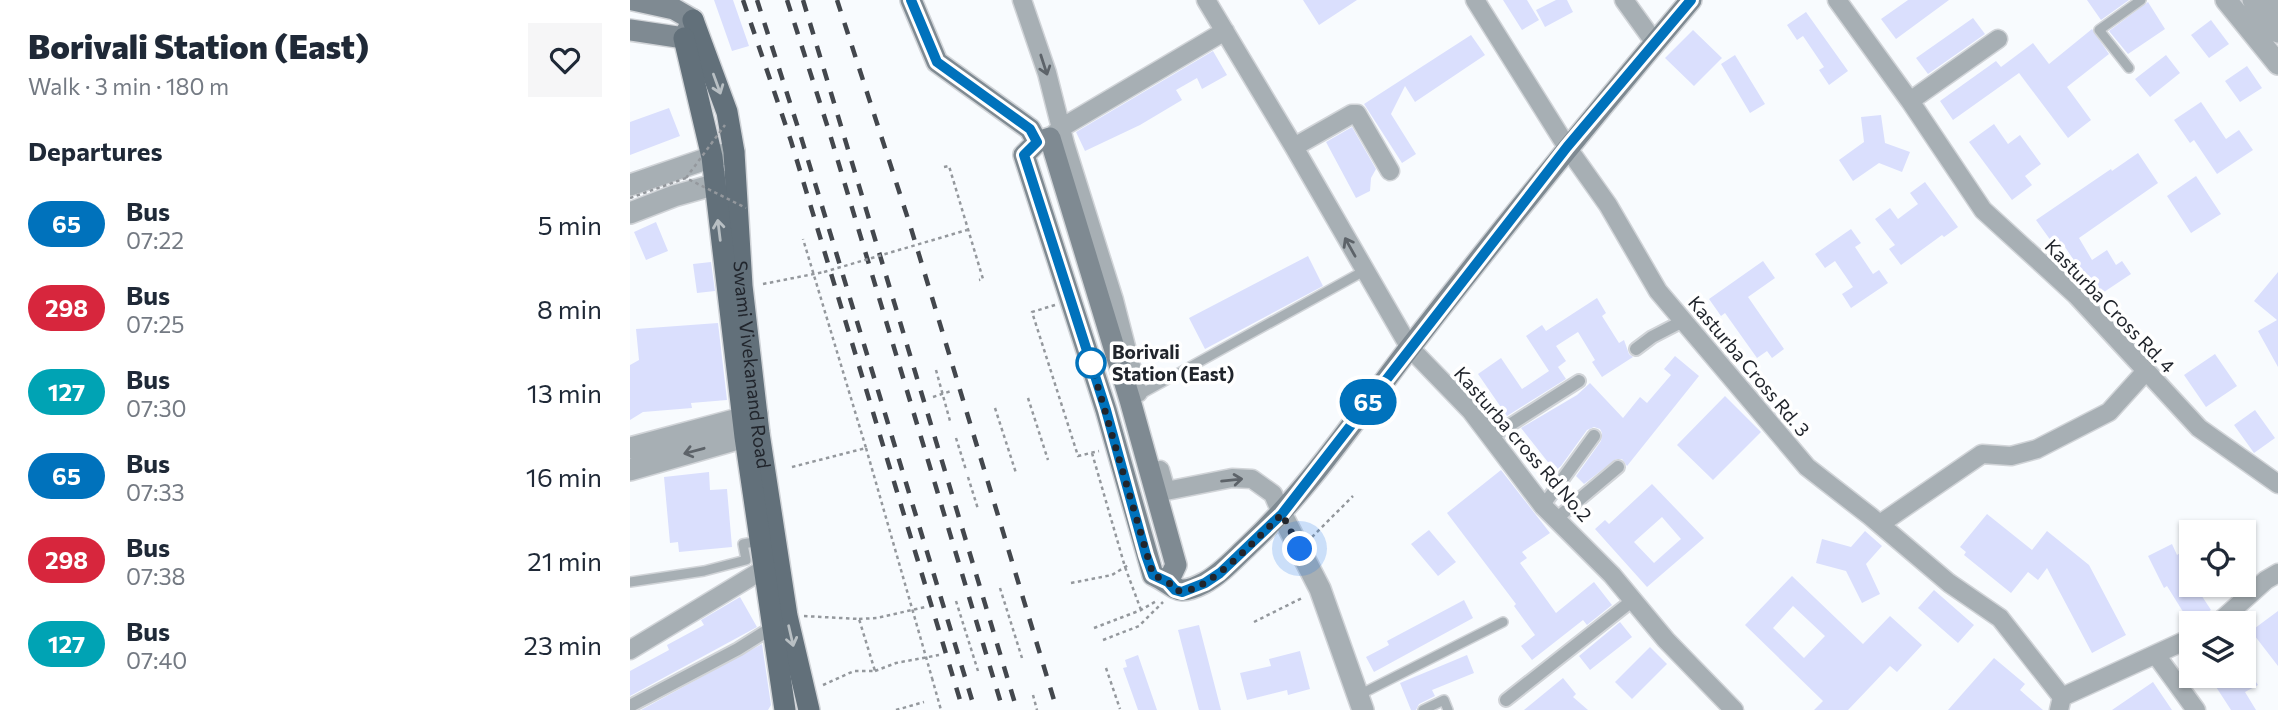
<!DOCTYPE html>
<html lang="en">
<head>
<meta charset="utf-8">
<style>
	body { margin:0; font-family:Commissioner,sans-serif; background:#f6f6f7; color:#1f2937; height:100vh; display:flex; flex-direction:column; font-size:26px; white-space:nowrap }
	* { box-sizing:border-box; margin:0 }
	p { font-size:23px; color:#747a83 }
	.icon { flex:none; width:38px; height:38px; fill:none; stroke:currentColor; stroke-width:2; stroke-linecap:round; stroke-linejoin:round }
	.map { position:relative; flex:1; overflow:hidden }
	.sheet { display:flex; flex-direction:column; background:#fff; width:630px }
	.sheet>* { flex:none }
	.badge { padding:0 14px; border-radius:23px; font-size:24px; line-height:46px }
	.controls { position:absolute; left:1549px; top:520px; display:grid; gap:14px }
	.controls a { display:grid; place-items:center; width:77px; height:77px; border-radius:0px; background:#fff; box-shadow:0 2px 5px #0004; font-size:35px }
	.you { position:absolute; width:35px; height:35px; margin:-18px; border:5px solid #fff; border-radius:50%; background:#1a73e8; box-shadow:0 0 0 10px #1a73e833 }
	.map>.badge { position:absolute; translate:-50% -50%; box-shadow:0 0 0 4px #fff }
	h2 { padding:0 28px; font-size:26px; line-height:63px }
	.round { display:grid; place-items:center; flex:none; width:74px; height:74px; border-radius:0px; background:#f6f6f7 }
	.overview { display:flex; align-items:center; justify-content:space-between; height:119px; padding:0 28px }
	h1 { font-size:33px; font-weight:800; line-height:52px }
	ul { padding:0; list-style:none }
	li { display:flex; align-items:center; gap:21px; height:84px; padding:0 28px }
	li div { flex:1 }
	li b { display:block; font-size:26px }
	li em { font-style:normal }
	li .badge { min-width:77px; font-weight:700; text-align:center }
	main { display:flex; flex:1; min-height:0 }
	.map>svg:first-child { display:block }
	.building { fill:#dadffd; fill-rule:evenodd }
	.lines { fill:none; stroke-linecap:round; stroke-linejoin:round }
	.service-casing { stroke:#d1d4d8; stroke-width:12 }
	.pedestrian-casing { stroke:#d1d4d8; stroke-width:16 }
	.minor-casing { stroke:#d1d4d8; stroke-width:21 }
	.tertiary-casing { stroke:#d1d4d8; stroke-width:24 }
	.secondary-casing { stroke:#d1d4d8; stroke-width:24 }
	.primary-casing { stroke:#d1d4d8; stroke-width:24 }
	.path { stroke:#94989d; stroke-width:2.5; stroke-dasharray:3.5 3.5; stroke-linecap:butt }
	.service { stroke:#a7afb4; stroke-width:9 }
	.pedestrian { stroke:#a7afb4; stroke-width:12 }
	.minor { stroke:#a7afb4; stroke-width:18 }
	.tertiary { stroke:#a7afb4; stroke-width:21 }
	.secondary { stroke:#7f8a92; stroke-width:21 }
	.primary { stroke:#62707a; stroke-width:21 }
	.rail { stroke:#43474d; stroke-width:4.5; stroke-dasharray:12 12; stroke-linecap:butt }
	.path-bridge { stroke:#94989d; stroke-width:2.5; stroke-dasharray:3.5 3.5; stroke-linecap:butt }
	.oneway { stroke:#5d6369 }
	.oneway2 { stroke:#b8bfc3 }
	.line-casing { stroke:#fff; stroke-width:16 }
	.line { stroke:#0072bc; stroke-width:10 }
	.walk { stroke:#21252c; stroke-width:7; stroke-dasharray:0 12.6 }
	.stop-dot { fill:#fff; stroke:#0072bc; stroke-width:3.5 }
	.labels { text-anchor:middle; stroke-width:7; stroke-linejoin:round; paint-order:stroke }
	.street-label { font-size:19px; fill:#21252c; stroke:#fff }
	.stop-label { font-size:19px; font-weight:bold; fill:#21252c; stroke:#fff; text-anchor:start }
</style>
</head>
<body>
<main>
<section class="sheet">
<div class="overview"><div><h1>Borivali Station (East)</h1><p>Walk · 3 min · 180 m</p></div><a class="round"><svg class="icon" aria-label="heart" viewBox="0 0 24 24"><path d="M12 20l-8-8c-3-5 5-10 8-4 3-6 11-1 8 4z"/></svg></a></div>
<h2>Departures</h2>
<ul>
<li><span class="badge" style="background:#0072bc;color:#fff">65</span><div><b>Bus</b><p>07:22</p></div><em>5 min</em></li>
<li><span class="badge" style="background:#d7263d;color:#fff">298</span><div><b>Bus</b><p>07:25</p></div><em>8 min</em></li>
<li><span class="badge" style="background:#00a3b4;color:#fff">127</span><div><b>Bus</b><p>07:30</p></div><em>13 min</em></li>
<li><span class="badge" style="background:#0072bc;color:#fff">65</span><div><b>Bus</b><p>07:33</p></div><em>16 min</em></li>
<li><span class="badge" style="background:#d7263d;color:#fff">298</span><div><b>Bus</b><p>07:38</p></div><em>21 min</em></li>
<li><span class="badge" style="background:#00a3b4;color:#fff">127</span><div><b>Bus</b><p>07:40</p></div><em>23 min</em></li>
</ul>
</section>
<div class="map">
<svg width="1648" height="710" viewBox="0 0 1648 710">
	<rect width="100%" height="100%" fill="#f8fbfe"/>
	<!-- building -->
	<path class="building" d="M84,0H103L119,46L102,51Z
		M673,0H727L689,25Z
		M873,0H897L909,20L892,30Z
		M926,0H937L943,12L915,27L906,10Z
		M1278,0H1319L1266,39L1251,19Z
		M1457,0H1499L1471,20Z
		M1518,2L1535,29L1498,54L1479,31Z
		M1176,12L1218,71L1199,85L1189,70L1194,67L1173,36L1167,40L1157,25Z
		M1343,18L1355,34L1298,74L1286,58Z
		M1581,20L1599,44L1579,58L1561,35Z
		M1462,29L1479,54L1437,87L1461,120L1438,138L1389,73L1323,120L1310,101L1366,61L1371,67L1403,43L1419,64Z
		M1063,30L1092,58L1064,86L1035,58Z
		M841,35L855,55L785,102L775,86L761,114L786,154L772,163L734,104Z
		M583,51L597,75L572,89L567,78L546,90L552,100L510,125L455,151L446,132Z
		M1105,55L1135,104L1120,113L1091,64Z
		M1536,55L1550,73L1520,97L1505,79Z
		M1617,66L1632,88L1610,102L1595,81Z
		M1571,102L1596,139L1609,130L1623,150L1587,174L1564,140L1560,143L1544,120Z
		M39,108L50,136L0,155V122Z
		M1251,115L1255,143L1280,152L1272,172L1249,163L1223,181L1209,160L1234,142L1231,117Z
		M1364,124L1378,144L1390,135L1411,164L1395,176L1402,185L1382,200L1339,142Z
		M722,127L746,169L741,178L740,191L726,198L696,142Z
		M1508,153L1528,183L1449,238L1462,260L1477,250L1486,265L1492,261L1501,274L1468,296L1435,247L1429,252L1406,220L1481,169L1482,171Z
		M1566,176L1591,214L1561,233L1537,196Z
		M1295,182L1328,227L1314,237L1312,235L1271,265L1259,249L1265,245L1245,219L1260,208L1268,219L1288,204L1280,193Z
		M26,222L38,251L16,260L4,232Z
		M1221,229L1231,243L1225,247L1243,274L1249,270L1258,283L1221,308L1212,294L1223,287L1205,261L1195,268L1185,254Z
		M678,256L693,286L575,349L559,318Z
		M1133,261L1145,278L1118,297L1154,349L1142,358L1137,351L1127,358L1095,313L1091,316L1079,299Z
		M81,262L85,291L67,293L63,264Z
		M1648,272V367L1628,331L1647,320L1624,301Z
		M967,298L976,313L972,316L989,343L994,340L999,354L1003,357L972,377L962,362L965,360L948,332L926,346L936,361L928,367L936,379L877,416L848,374L871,358L892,389L919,371L896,336L912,325L916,331Z
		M88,323L97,400L61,403L62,408L13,412L0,420V365L9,360L6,329Z
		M1585,354L1607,386L1576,407L1554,375Z
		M1045,356L1069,376L997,466L992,459H986L954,484L946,476L971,441L972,433L970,429L964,427L957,430L931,466L925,471L891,428L947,395L960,383L993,418L1010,397L1017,403L1041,375L1034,369Z
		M1095,396L1131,432L1083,480L1047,445Z
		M1625,410L1645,438L1624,453L1604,425Z
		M871,470L920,533L892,552L897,558L890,563L926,613L964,582L982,605L957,625L953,620L902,660L891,646L905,635L884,606L886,604L817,513Z
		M79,472L80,490L97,489L102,547L49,552L48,542L40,543L34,477Z
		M1022,484L1074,538L1017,587L965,529L975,520L979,524ZM1032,517L1051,539L1024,563L1004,542Z
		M1357,514L1402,550L1417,531L1459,565L1496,635L1462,653L1417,568L1408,580L1398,572L1381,593L1334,555L1336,552L1330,547Z
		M799,530L826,562L808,576L781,544Z
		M1235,531L1252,546L1236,564L1250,594L1232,603L1216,571L1186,563L1192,539L1221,547Z
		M1542,544L1547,555L1561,546L1559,576L1561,584H1564L1581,610L1560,623L1537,586L1534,588L1518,556Z
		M1162,576L1233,644L1260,616L1292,645L1267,672L1260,666L1218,710H1184L1193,701L1115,625ZM1163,606L1195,636L1174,658L1143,628Z
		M1304,590L1344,625L1328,643L1288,608Z
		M110,597L127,627L0,696V671L39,650L37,645L74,625L71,620Z
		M834,600L843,618L744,672L736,657L759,645L757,641Z
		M1648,611V666L1621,631Z
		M990,622L1002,637L960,670L949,656Z
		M569,625L591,710H569L548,630Z
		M132,644L141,705L138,710H11Z
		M1020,647L1037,664L1002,699L985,682Z
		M670,651L680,689L658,695L657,690L617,700L610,673L641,666L639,659Z
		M508,655L527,710H508L493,668L497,667L495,660Z
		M837,655L844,673L802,690L805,696L789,704L786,710H781L770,683Z
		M1364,658L1395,684L1390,690L1413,710H1318Z
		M1579,676H1622L1628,685L1615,692L1626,710H1601Z
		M933,678L946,694L943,697L958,710H894Z
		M1523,682L1542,710H1482Z"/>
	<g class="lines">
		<!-- service casing -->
		<g class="service-casing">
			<path id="service" d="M1499,68L1469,30L1511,0
				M509,395L734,271
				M0,582L74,571L116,560L113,544L129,541
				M729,695L873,622
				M793,710L814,700L818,710"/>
		</g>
		<!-- pedestrian casing -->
		<g class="pedestrian-casing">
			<path id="pedestrian" d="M1006,349L1022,337L1053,321
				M861,437L949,381
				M913,506L964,436
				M926,519L988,467
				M876,700L1003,600
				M0,706L108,649L143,627"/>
		</g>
		<!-- minor casing -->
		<g class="minor-casing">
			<path id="minor" d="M392,0L417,73L435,144L484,300L508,393
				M576,0L664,147L780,348L841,411L913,506L982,575L1036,640L1104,710
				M845,0L937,147L978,205L1028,291L1177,467L1240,516L1319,583L1370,618L1432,697
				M994,0L1025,43
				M1207,0L1280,101L1353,210L1446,295L1569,428L1648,484
				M1643,0L1648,7
				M1280,101L1368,39
				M422,136L431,128L595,31
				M664,147L722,114H727L760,171
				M530,470L536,491L602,478L622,479L643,494L652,515
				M1250,524L1352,454L1381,456L1407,449L1479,412L1516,371
				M1588,623L1636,580L1648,573
				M0,650L134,569
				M1526,655L1566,710
				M1429,710L1432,697L1561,638"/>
		</g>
		<!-- tertiary casing -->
		<g class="tertiary-casing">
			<path id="tertiary" d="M1596,0L1648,64
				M1623,0L1648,32
				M0,185L82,157L104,152
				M0,213L44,196L101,180
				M0,448L127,414
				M0,470L129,433
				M652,515L690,589L733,710"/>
		</g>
		<!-- secondary casing -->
		<g class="secondary-casing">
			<path id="secondary" d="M3,0L44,9L63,20L55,35
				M281,0L307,62L400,129L407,142
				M0,30L54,38
				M538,582L546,565L500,400L420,138L407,142L394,155L476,410L523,575C547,586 545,598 574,583C591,574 604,559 618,546C680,488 727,416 778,350C870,231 964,115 1061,0"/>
		</g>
		<!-- primary casing -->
		<g class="primary-casing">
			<g id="primary">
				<path id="s1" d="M63,20L97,112L104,152L112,286L129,433L157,616L179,710"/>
				<path d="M54,38L82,157L115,437L155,710"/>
			</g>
		</g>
		<!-- path -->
		<path class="path" d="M314,167L319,166L353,279L349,280
			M133,284L194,272
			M425,305L402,312L448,456L469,451
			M306,370L320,421
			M303,397L321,391
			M398,398L418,460
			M365,408L386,473
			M326,438L336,470
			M462,453L495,567L511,610
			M162,467L236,448L173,239
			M338,477L348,509
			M682,537L723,496
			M441,583L482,575L500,564
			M370,588L392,658
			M326,601L348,671
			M174,616L229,619L245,671H224L193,685
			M229,619L247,618L295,607
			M624,622L674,597
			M464,628L511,610L528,600
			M473,640L509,626L533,602
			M476,668L490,709
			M245,671L266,663L309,655
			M302,678L311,710
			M403,695L407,710
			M266,710L294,702"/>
		<!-- service -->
		<use href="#service" class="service"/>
		<!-- pedestrian -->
		<use href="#pedestrian" class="pedestrian"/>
		<!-- minor -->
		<use href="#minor" class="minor"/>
		<!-- tertiary -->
		<use href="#tertiary" class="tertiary"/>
		<!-- secondary -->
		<use href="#secondary" class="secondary"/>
		<!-- primary -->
		<use href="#primary" class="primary"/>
		<!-- rail -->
		<path class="rail" d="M113,0L161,141L333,710
			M127,0L171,137L345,710
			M157,0L198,128L373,710
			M173,0L387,710
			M207,0L280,225L427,710"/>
		<!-- path-bridge -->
		<path class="path-bridge" d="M56,178L95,125
			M0,198L56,178L116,208
			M194,272L337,230
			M236,448L302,678"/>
	</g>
	<!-- one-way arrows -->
	<defs><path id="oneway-shaft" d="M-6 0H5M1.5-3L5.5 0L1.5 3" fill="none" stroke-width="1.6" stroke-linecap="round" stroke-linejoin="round" transform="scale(1.75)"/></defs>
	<g class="oneway">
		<use href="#oneway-shaft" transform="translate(414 65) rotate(72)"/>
		<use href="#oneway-shaft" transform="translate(720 247) rotate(-119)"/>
		<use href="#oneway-shaft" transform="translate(64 451) rotate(165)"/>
		<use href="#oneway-shaft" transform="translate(602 480) rotate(-6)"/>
	</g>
	<g class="oneway2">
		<use href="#oneway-shaft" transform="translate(87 84) rotate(70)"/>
		<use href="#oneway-shaft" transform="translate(89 230) rotate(-97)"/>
		<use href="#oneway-shaft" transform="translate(161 636) rotate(77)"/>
	</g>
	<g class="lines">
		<!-- line casing -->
		<g class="line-casing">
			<path id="line" d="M281,0L307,62L400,129L407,142L394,155L476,410L516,555L523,575L538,582L545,590L552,592L575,583L590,573L652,514L937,147L1061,0"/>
		</g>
		<!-- line -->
		<use href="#line" class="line"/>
		<!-- walk -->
		<path class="walk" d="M461,363L523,575C527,577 534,579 538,582C543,586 543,591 551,591C579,592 631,534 652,514L670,549"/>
	</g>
	<!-- markers -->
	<circle class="stop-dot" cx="461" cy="363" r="14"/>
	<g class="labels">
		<!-- street labels -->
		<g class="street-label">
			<text transform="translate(1480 306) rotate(46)" y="7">Kasturba Cross Rd. 4</text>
			<text dy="7" stroke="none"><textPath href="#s1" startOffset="352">Swami Vivekanand Road</textPath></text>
			<text transform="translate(1119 366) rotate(50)" y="7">Kasturba Cross Rd. 3</text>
			<text transform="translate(893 444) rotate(49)" y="7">Kasturba cross Rd No.2</text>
		</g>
		<!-- stop labels -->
		<g class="stop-label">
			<text x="482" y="359">Borivali<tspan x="482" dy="22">Station (East)</tspan></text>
		</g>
	</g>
</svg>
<div class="controls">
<a><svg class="icon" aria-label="locate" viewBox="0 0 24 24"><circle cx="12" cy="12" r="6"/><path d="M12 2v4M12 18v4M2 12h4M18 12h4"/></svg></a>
<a><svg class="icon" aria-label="layers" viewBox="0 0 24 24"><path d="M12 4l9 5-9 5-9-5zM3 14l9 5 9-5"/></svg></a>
</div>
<div class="you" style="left:670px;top:549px"></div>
<b class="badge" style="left:738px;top:402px;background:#0072bc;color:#fff">65</b>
</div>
</main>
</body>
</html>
